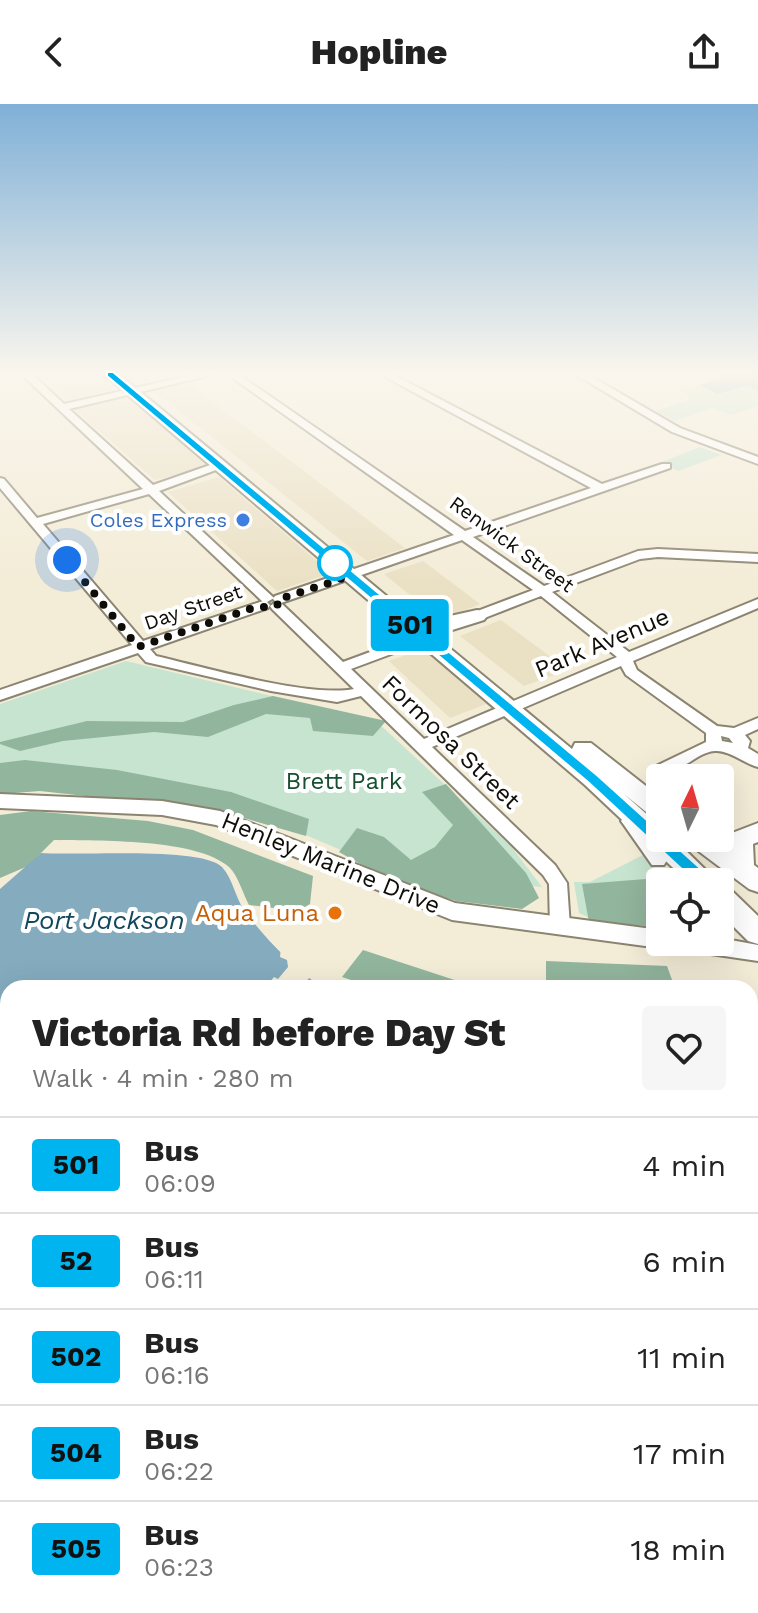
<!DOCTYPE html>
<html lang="en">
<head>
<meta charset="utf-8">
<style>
	body { margin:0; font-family:"Work Sans",sans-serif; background:#f6f6f6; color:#222; height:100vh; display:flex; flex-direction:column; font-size:30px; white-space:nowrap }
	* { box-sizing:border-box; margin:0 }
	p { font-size:26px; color:#767676 }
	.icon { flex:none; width:44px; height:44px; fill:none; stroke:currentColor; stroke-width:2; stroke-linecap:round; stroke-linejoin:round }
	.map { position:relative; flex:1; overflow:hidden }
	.details { position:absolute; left:0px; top:876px; width:758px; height:634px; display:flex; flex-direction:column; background:#fff; border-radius:24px 24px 0 0; box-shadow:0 8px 32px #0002 }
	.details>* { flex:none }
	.badge { padding:0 16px; border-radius:6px; font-size:28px; line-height:52px }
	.needle { width:52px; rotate:5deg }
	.controls { position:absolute; left:646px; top:660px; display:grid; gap:16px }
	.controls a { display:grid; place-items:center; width:88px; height:88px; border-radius:8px; background:#fff; box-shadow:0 8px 32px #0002; font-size:40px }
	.you { position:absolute; width:40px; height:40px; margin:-20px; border:6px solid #fff; border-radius:50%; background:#1a73e8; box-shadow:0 0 0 12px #1a73e833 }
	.map>.badge { position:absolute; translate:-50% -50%; box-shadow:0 0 0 4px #fff }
	.round { display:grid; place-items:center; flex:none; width:84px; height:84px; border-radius:8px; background:#f6f6f6 }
	.head { display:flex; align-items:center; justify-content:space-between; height:136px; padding:0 32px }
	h1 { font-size:38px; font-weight:800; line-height:60px }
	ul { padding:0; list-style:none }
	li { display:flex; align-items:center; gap:24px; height:96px; padding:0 32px; border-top:2px solid #e0e0e0 }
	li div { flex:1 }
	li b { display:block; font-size:30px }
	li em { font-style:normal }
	li .badge { min-width:88px; font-weight:700; text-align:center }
	header { display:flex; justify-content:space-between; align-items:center; height:104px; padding:0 32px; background:#fff; font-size:36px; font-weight:800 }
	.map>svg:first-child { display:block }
	.built { fill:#eae0c4 }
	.green { fill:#c7e4d0 }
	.forest { fill:#92b59d }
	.water { fill:#84abbe }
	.pier { fill:#f3ecd7 }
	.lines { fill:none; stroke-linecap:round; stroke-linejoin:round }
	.minor-casing { stroke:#8b8471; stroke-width:4 }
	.major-casing { stroke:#8b8471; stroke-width:4 }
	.highway-casing { stroke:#8b8471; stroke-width:4 }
	.minor { fill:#fff; fill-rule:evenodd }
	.major { fill:#fff; fill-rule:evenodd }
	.highway { fill:#fff; fill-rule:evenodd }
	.line { fill:#00b5ef; stroke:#fff; stroke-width:2 }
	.walk { stroke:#0f0d07; stroke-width:8; stroke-dasharray:0 14.4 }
	.shop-dot { fill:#3f7fe0; stroke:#fff; stroke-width:3 }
	.stop-dot { fill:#fff; stroke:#00b5ef; stroke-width:4 }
	.food-dot { fill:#e8710a; stroke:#fff; stroke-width:3 }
	.labels { text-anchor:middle; stroke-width:8; stroke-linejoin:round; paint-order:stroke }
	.far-shop-label { font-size:20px; fill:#366cbe; stroke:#fff; text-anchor:end }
	.far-street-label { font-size:20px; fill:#0f0d07; stroke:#fff }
	.street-label { font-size:24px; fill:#0f0d07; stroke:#fff }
	.park-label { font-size:24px; fill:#165031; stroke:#fff }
	.food-label { font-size:24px; fill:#c56008; stroke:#fff; text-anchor:end }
	.water-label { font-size:26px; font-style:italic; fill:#12475c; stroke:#fff }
</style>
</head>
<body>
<header><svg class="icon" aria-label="back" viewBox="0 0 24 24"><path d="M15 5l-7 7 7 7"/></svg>Hopline<svg class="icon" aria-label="share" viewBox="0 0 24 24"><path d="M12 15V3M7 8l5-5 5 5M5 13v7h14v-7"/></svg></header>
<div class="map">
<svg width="758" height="1509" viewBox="0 0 758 1509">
	<rect width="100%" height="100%" fill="#f3ecd7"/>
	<!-- built -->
	<path class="built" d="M41,270H98L116,285L69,296Z
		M186,279L275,345L405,444L367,457L153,286Z
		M121,292H129L208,362L155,376L73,304Z
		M219,373L331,469L277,487L168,388Z
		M423,457L480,500L441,516L384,470Z
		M501,516L559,559L553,562L562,568L524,582L460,532Z
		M423,545L486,600L450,614L389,557Z"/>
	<!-- green -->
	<path class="green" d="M700,281L717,290L745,281L758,286V302L731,311L713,304L674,317L656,307L690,295L684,287Z
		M700,343L721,351L678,367L662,358Z
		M126,557L376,617L510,741L542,783L474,777L437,787L254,709L72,684L0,690V600Z
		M645,750L664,778H660V821L596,817L579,809L574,778H590Z"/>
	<!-- forest -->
	<path class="forest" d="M273,592L386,617L373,632L313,627L310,614L266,610L208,633L154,628L63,637L20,647L0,640V638L87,617L183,618L234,601Z
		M25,656L117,666L231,688L309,715L306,732L220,707L40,687L0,690V659Z
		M446,680L526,769L539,794L522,805L456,797L383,773L339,748L357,724L384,733L411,756L435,743L453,721L422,688Z
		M31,707L148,717L193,726L313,772L310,800L298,807L249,801C243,790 238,771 229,763C196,734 98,737 54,736L28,762L0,774V711Z
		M646,775L660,793V823L589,818L582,780Z
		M363,846L479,884H375L342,873Z
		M546,857L667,862L675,884H546Z"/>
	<!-- water -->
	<path class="water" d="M718,270H758V286L745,282L717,290L700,281L724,273Z
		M41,749C74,752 202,742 222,763C233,775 235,793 244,806C266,836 293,862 322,884H8V1502H750V1012H758V1509H0V785Z"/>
	<!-- pier -->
	<path class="pier" d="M281,843L312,871L300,884H278L269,879L274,873L278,875L288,863L287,856L280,853Z"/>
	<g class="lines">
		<!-- minor casing -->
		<g class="minor-casing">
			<path id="minor" d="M21,270H32L64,300L197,270H215L69,305L153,381L216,359H224V363L159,387L274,494L267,498L270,501L268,504L150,545L156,552C204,563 309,594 354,585L272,505L270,502L276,498L273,495L275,492L454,431L227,270H238L465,427L591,384L380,270H392L602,380L662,360H670V364L473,433L544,482L638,447L658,445L758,450V458L658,453L640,455L552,488L629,548L758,495V504L633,557L637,566L717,622L734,624L758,614V625L745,631L750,637L748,644L758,650V663C743,659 733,648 717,647C698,645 674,677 652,672L650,668L652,664L706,638V629L626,571L621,562L432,643L555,761L567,779L570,823L567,828H553L550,823L549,780L543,771L361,592L337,598L271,587L146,558L138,549L0,596V586L132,541L0,384V374L4,375L37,414L143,385ZM149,390L262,497H263L143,537L43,420ZM462,436L533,486L472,509V515H482L541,492L617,553L424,635L351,565L429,536V530H419L343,558L281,499ZM721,632L729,634L733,639L722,637Z
				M575,270H587L680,324L758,353V360L672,328Z
				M630,711L636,713L664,751L667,756L664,761H652L624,721L621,717L624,713Z"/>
		</g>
		<!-- major casing -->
		<g class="major-casing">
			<path id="major" d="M0,690L162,697L220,707L455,799L660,826V838H670L660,844L452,816L216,721L162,711L0,704Z
				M720,834L758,841V857L690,847L682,845L678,838H720Z"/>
		</g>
		<!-- highway casing -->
		<g class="highway-casing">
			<path id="highway" d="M103,270H119L419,519L477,506L484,508L487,512L484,516L449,527H429L572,645L575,639H591L660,693V714L651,712L624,690L660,722V734H673L718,778H688L585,681Z
				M758,719V738L753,740L754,761L758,764V788L749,785L689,740L685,734H716L727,742L732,729Z
				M720,782L730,785L758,812V840L748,837L720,809Z"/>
		</g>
		<!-- minor -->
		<use href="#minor" class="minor"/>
		<!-- major -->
		<use href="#major" class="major"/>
		<!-- highway -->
		<use href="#highway" class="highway"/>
	</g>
	<!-- sky -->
	<linearGradient id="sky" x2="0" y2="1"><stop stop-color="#80b0d7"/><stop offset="0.56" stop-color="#faf6ed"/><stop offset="1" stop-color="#faf6ed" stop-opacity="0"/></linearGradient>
	<rect width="758" height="481" fill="url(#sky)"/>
	<!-- line -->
	<path class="line" d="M107,268H113L598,672L711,774V782H700L588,678L107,272Z"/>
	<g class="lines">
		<!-- walk -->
		<path class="walk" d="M67,456L138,543L256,503H274L281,498L280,495L341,475L335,459"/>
	</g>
	<!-- markers -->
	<circle class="shop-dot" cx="243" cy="416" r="8"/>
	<circle class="stop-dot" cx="335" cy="459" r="16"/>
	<circle class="food-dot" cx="335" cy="809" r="8"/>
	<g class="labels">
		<!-- far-shop labels -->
		<g class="far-shop-label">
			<text x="227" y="423">Coles Express</text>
		</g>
		<!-- far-street labels -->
		<g class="far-street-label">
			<text transform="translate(512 440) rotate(36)" y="7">Renwick Street</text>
			<text transform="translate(193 503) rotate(-19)" y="7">Day Street</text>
		</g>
		<!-- street labels -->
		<g class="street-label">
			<text transform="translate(602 539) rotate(-23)" y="8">Park Avenue</text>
			<text transform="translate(451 638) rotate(44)" y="8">Formosa Street</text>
			<text transform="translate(331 759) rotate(22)" y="8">Henley Marine Drive</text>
		</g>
		<!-- park labels -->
		<g class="park-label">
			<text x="344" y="685">Brett Park</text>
		</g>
		<!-- food labels -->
		<g class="food-label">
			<text x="319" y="817">Aqua Luna</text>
		</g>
		<!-- water labels -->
		<g class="water-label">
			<text x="104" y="825">Port Jackson</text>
		</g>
	</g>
</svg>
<div class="controls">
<a><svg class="needle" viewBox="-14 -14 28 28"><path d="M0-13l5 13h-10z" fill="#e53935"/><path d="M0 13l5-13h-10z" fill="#767676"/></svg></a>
<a><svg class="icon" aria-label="locate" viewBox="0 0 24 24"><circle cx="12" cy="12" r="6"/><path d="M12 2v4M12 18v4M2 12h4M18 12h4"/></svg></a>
</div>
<div class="you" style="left:67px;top:456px"></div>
<b class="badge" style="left:410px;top:521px;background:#00b5ef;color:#111">501</b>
<section class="details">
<div class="head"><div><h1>Victoria Rd before Day St</h1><p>Walk · 4 min · 280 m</p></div><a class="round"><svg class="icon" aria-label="heart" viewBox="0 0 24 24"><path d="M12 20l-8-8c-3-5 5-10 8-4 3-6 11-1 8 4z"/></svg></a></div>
<ul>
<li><span class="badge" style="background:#00b5ef;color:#111">501</span><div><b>Bus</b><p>06:09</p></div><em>4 min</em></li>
<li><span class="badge" style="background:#00b5ef;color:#111">52</span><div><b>Bus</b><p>06:11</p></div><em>6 min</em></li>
<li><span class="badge" style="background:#00b5ef;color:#111">502</span><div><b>Bus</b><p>06:16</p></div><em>11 min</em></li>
<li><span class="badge" style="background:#00b5ef;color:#111">504</span><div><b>Bus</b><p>06:22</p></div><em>17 min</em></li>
<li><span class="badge" style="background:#00b5ef;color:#111">505</span><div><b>Bus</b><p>06:23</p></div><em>18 min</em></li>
</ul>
</section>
</div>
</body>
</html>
